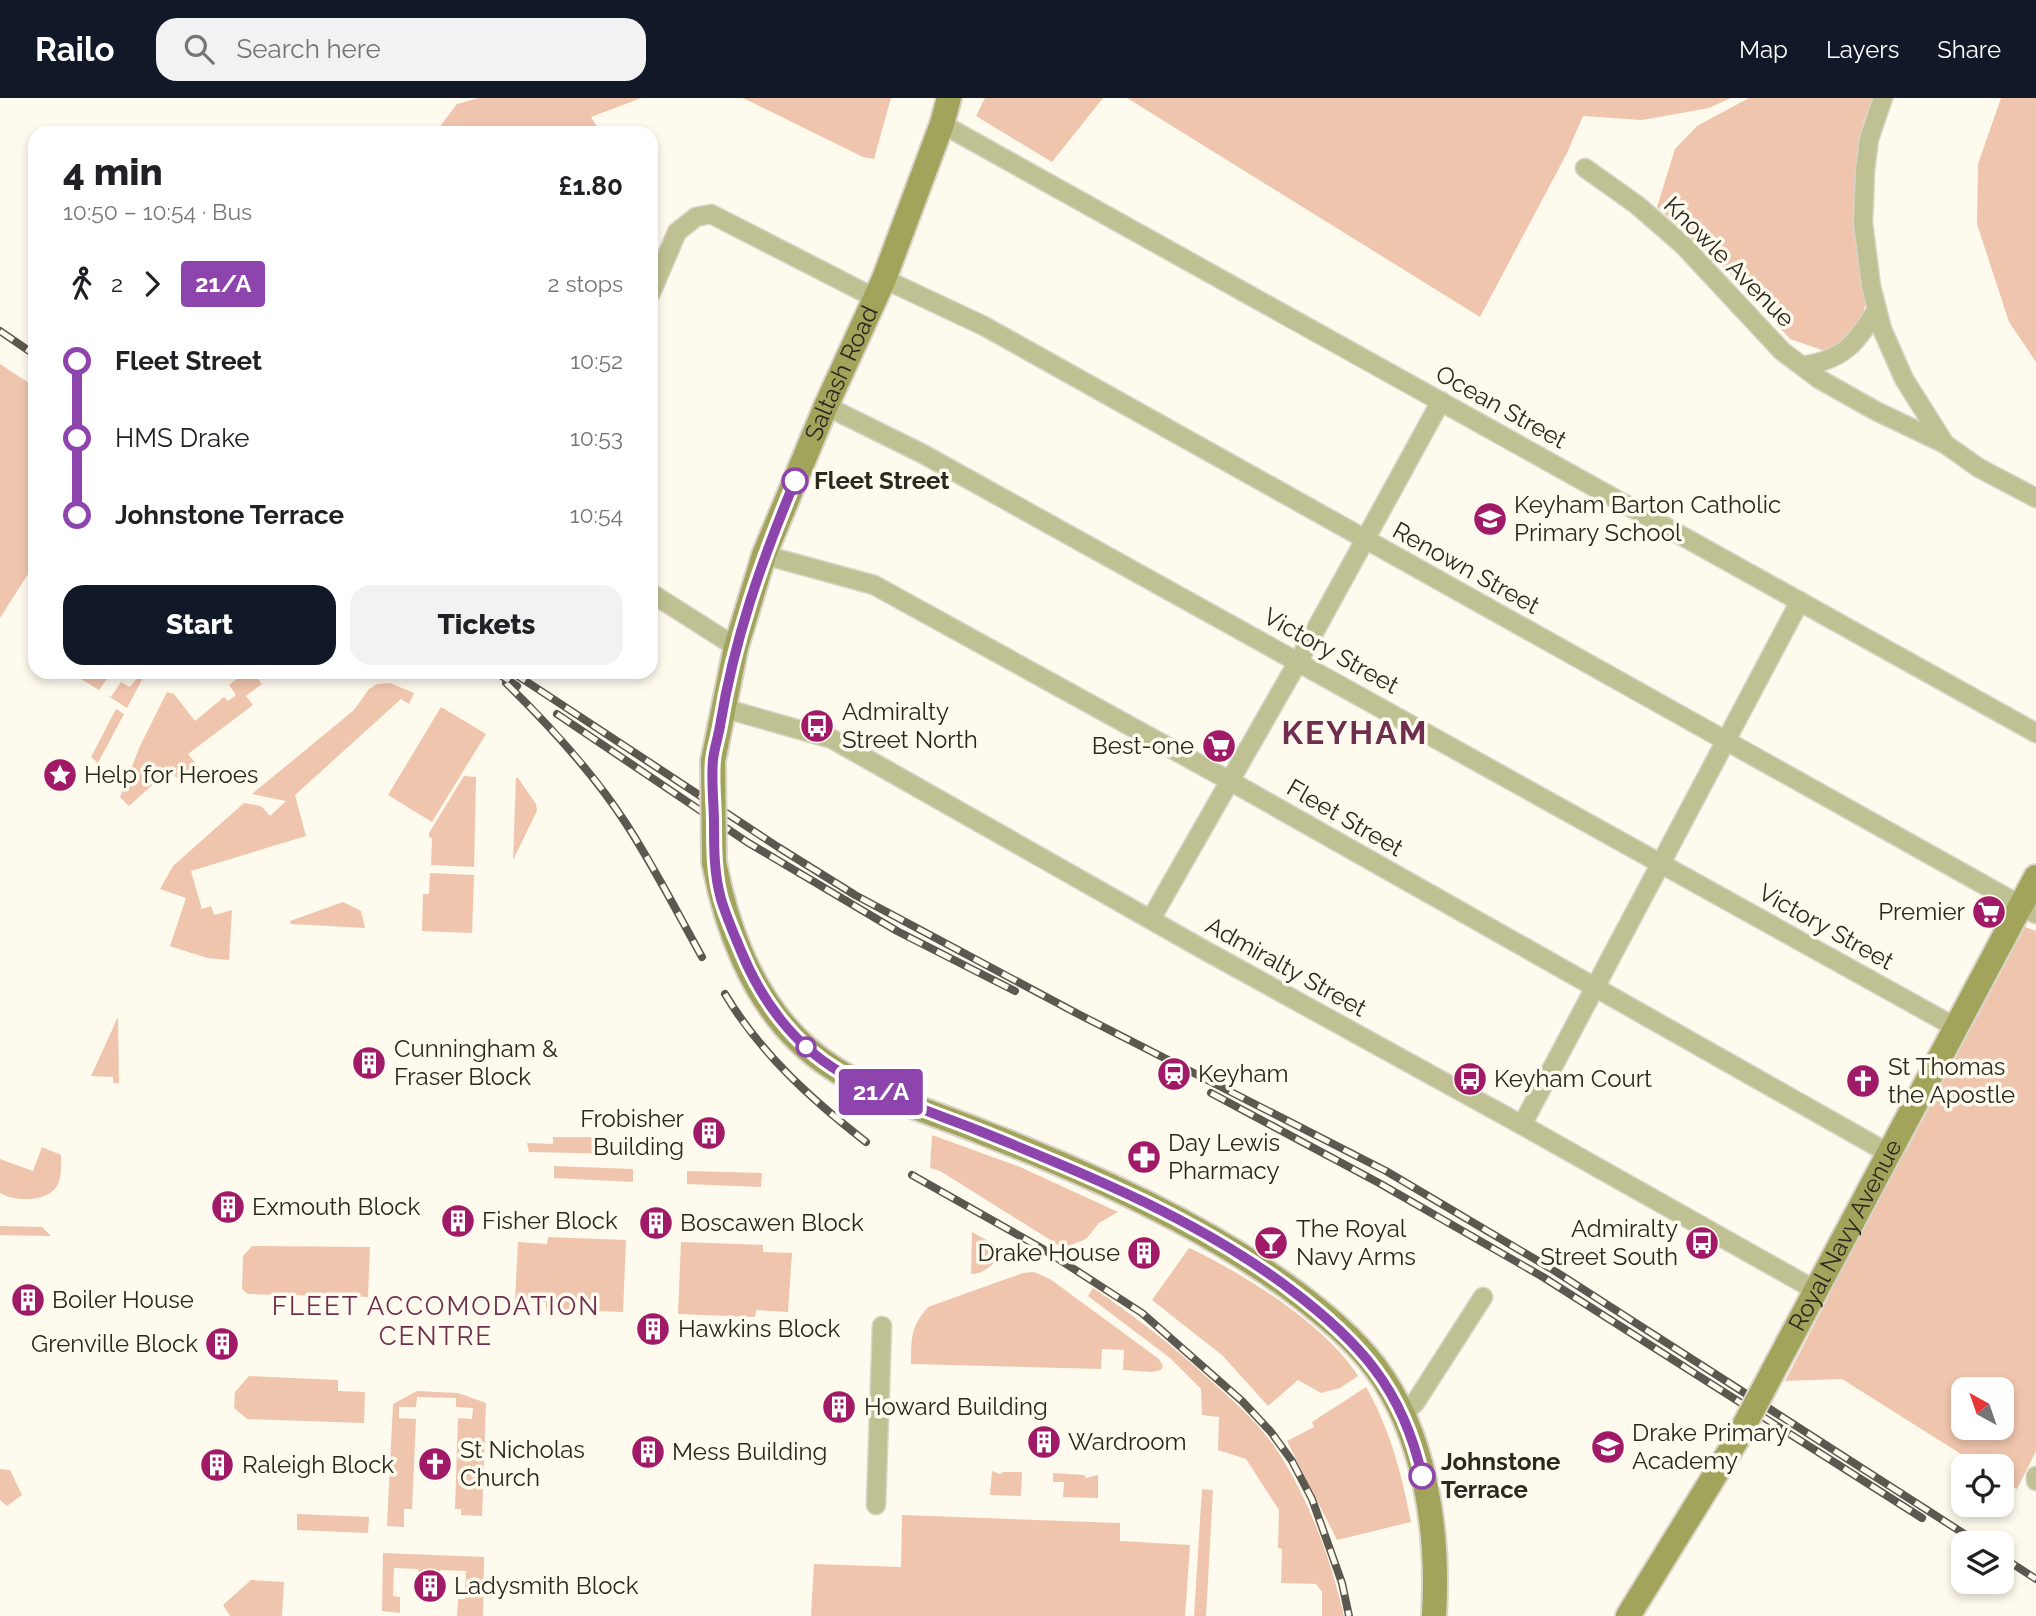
<!DOCTYPE html>
<html lang="en">
<head>
<meta charset="utf-8">
<style>
	body { margin:0; font-family:Raleway,sans-serif; background:#f2f2f2; color:#202124; height:100vh; display:flex; flex-direction:column; font-size:26px; white-space:nowrap }
	* { box-sizing:border-box; margin:0 }
	p { font-size:23px; color:#757577 }
	.icon { flex:none; width:38px; height:38px; fill:none; stroke:currentColor; stroke-width:2; stroke-linecap:round; stroke-linejoin:round }
	.map { position:relative; flex:1; overflow:hidden }
	.side { position:absolute; left:28px; top:28px; width:630px; height:553px; display:flex; flex-direction:column; background:#fff; border-radius:21px; box-shadow:0 4px 10px #0003 }
	.side>* { flex:none }
	.badge { padding:0 14px; border-radius:5px; font-size:24px; line-height:46px }
	.needle { width:46px; rotate:320deg }
	.tools { position:absolute; left:1951px; top:1279px; display:grid; gap:14px }
	.tools a { display:grid; place-items:center; width:63px; height:63px; border-radius:14px; background:#fff; box-shadow:0 4px 10px #0003; font-size:35px }
	.map>.badge { position:absolute; translate:-50% -50%; box-shadow:0 0 0 4px #fff }
	.legs { display:flex; align-items:center; gap:10px; height:77px; padding:0 35px; font-size:23px }
	.legs p { margin-inline-start:auto }
	.head { display:flex; align-items:center; justify-content:space-between; height:119px; padding:0 35px }
	h1 { font-size:38px; font-weight:800; line-height:52px }
	.action { display:flex; gap:14px; margin-top:auto; padding:14px 35px }
	.action a { flex:1; height:80px; border-radius:21px; background:#111827; color:#fff; font-size:28px; font-weight:800; line-height:80px; text-align:center }
	.action a+a { background:#f2f2f2; color:#202124 }
	ul { padding:0 35px; list-style:none }
	li { display:flex; align-items:center; gap:24px; height:77px; font-size:26px }
	li i { display:grid; place-items:center; width:10px; height:100%; margin:0 9px; background:currentColor }
	li i::after { content:''; width:18px; height:18px; margin:-9px; border:5px solid; border-radius:50%; background:#fff }
	li p { margin-inline-start:auto }
	li:first-child i { background:linear-gradient(#0000 50%,currentColor 0) }
	li:last-child i { background:linear-gradient(currentColor 50%,#0000 0) }
	header { display:flex; align-items:center; gap:42px; box-sizing:border-box; height:98px; padding:0 35px; background:#111827; color:#fff }
	header strong { font-size:33px }
	nav { display:flex; gap:38px; margin-inline-start:auto; font-size:24px }
	.search { width:490px; height:63px; background:#f2f2f2; display:flex; align-items:center; gap:18px; box-sizing:border-box; padding:0 24px; border-radius:21px; color:#757577; font-size:26px }
	.map>svg:first-child { display:block }
	.green { fill:#f0c5ad; fill-rule:evenodd }
	.lines { fill:none; stroke-linecap:round; stroke-linejoin:round }
	.street-casing { stroke:#d8d4c8; stroke-width:21 }
	.secondary-casing { stroke:#d8d4c8; stroke-width:28 }
	.street { stroke:#bfc192; stroke-width:18 }
	.secondary { stroke:#a2a45b; stroke-width:24 }
	.rail-casing { stroke:#5b584f; stroke-width:8 }
	.rail { stroke:#fefaed; stroke-width:5; stroke-dasharray:16; stroke-linecap:butt }
	.secondary-bridge-casing { stroke:#d8d4c8; stroke-width:28; stroke-linecap:butt }
	.secondary-bridge { stroke:#a2a45b; stroke-width:24 }
	.line-1-casing { stroke:#fff; stroke-width:16 }
	.line-1 { stroke:#8e44ad; stroke-width:10 }
	.stop-1-dot { fill:#fff; stroke:#8e44ad; stroke-width:3.5 }
	.labels { text-anchor:middle; stroke-width:7; stroke-linejoin:round; paint-order:stroke }
	.street-label { font-size:24px; fill:#2b2820; stroke:#fefaed }
	.stop-label { font-size:24px; font-weight:bold; fill:#2b2820; stroke:#fefaed; text-anchor:start }
	.poi-label { font-size:24px; fill:#2b2820; stroke:#fefaed; text-anchor:start }
	.neighbourhood-label { font-size:26px; letter-spacing:2px; fill:#6f2e4e; stroke:#fefaed }
	.district-label { font-size:32px; font-weight:bold; letter-spacing:2px; fill:#6f2e4e; stroke:#fefaed }
</style>
</head>
<body>
<header>
<strong>Railo</strong>
<div class="search"><svg class="icon" aria-label="search" viewBox="0 0 24 24"><circle cx="10" cy="10" r="6"/><path d="M15 15l6 6"/></svg>Search here</div>
<nav><a>Map</a><a>Layers</a><a>Share</a></nav>
</header>
<div class="map">
<svg width="2036" height="1518" viewBox="0 0 2036 1518">
	<rect width="100%" height="100%" fill="#fefaed"/>
	<!-- green -->
	<path class="green" d="M479,0H641L591,19L601,35H435L457,6Z
		M743,0H891L874,61L863,59Z
		M985,0H1103L1052,64L976,18Z
		M1127,0H1731L1709,10L1642,22L1583,18L1567,55L1480,219Z
		M1749,0H1873L1863,25L1855,134L1866,204L1857,238L1825,253L1790,241L1733,178L1657,109L1675,51L1697,28Z
		M2001,0H2036V264L2009,224L1977,126L1978,66Z
		M0,266L35,289V465L0,520Z
		M78,574H106L110,577L99,592L76,578Z
		M142,574H146L127,610L105,596L111,599L121,584L130,589Z
		M246,574H252L262,586L246,598L253,607L188,656L199,669L182,685L169,672L129,708L120,699L140,648L167,594L174,596L195,623L224,599L228,603L236,597L229,587Z
		M390,585L414,595L409,606L401,601L295,697L306,738L191,773L202,811L211,808L214,817L232,812L229,862L207,860L170,848L186,800L160,791L173,768L244,705L261,708L270,718L286,703L252,696L354,612L369,591L377,586Z
		M441,609L486,636L432,724L388,697Z
		M116,611L124,616L98,665L91,659Z
		M464,678L476,679L474,769L431,767L432,740L429,739V735Z
		M516,680H518L536,706L537,713L513,762Z
		M430,775L474,777L472,835L422,833L423,796H429Z
		M343,804L361,813L365,830L291,826L290,823Z
		M2025,829L2036,833V1353L2017,1391L2002,1382V1368H1980L1842,1281L1785,1283L1829,1198L1826,1188L1890,1061L1900,1062L1905,1055ZM1964,1292H2002V1330H1964Z
		M118,919L119,985H113V979L91,978Z
		M932,1037L1020,1069L1118,1114L1099,1125L1086,1141L1063,1150L940,1073L930,1070Z
		M553,1039H599V1046L627,1047V1056L529,1054L527,1045L553,1046Z
		M42,1049L61,1057C61,1066 62,1078 58,1086C49,1105 15,1104 0,1095V1061L33,1073Z
		M554,1068L633,1071V1084L554,1080Z
		M687,1073L762,1075L761,1089L687,1086Z
		M0,1128L42,1129L51,1138L0,1137Z
		M972,1134L1006,1153C996,1163 986,1176 971,1176Z
		M548,1139L626,1142L623,1214L546,1211V1204L515,1203L518,1144L547,1146Z
		M681,1144L763,1147V1154L792,1155L788,1214L756,1212L755,1219L678,1216Z
		M252,1148L370,1149L368,1199L248,1196L242,1191L243,1158Z
		M1189,1150C1243,1175 1326,1227 1358,1278L1340,1290L1321,1295L1298,1282L1268,1308L1223,1258L1152,1202Z
		M1034,1174L1050,1181L1159,1261L1163,1268L1161,1272L1152,1274L1123,1272L1124,1252L1102,1251L1101,1271L911,1266C911,1241 911,1228 928,1209L1023,1175Z
		M1093,1190C1135,1218 1173,1248 1210,1282C1236,1305 1264,1330 1282,1360C1312,1409 1331,1463 1344,1518H1322V1494L1316,1486L1281,1485L1282,1451L1278,1450L1279,1412L1246,1361L1218,1352L1219,1319L1202,1317L1201,1291L1170,1260L1088,1198Z
		M249,1278L338,1282V1293L365,1294L364,1325L247,1321L234,1310L235,1294Z
		M1366,1289C1390,1331 1402,1377 1411,1424L1337,1442L1287,1343L1314,1329L1312,1324Z
		M417,1293L458,1295L486,1305L482,1418L461,1417V1411H455L458,1320L472,1321L473,1310L456,1309V1300L417,1299L416,1309H399V1320L416,1321L412,1411H404V1429L387,1428L393,1306Z
		M0,1371L10,1372L22,1397L7,1408L0,1402Z
		M992,1373L1000,1376L1003,1374H1022L1021,1398L990,1397Z
		M1053,1375L1084,1377L1086,1380L1098,1377V1400L1063,1399L1064,1384H1053Z
		M1202,1391L1213,1392L1206,1518H1194Z
		M297,1416L369,1419L368,1435L297,1432Z
		M902,1417L1120,1425V1443L1190,1447L1185,1518H811L814,1466L901,1469Z
		M383,1455L484,1459L483,1518H457L458,1501H465L466,1473L440,1472L439,1477H437L434,1472L424,1471L420,1477L418,1471L394,1470L393,1498L400,1499V1515L382,1513Z
		M251,1482L284,1484L282,1518H230L223,1507Z"/>
	<g class="lines">
		<!-- street casing -->
		<g class="street-casing">
			<path id="street" d="M1883,0L1869,41L1865,73L1863,125L1871,188L1882,231L1904,281L1945,346L1979,370L2036,400
				M942,26L2036,635
				M1585,70L1637,107L1683,147L1782,253L1819,281L1876,313L1945,346
				M884,181L984,228L2036,816
				M651,195L677,134L696,119L711,116L875,200
				M1803,268C1845,261 1856,245 1877,211
				M826,308L923,356L1955,929
				M764,457L874,487L1230,683L1890,1056
				M651,495L736,549
				M723,610L832,641L1206,853L1522,1027L1817,1193
				M1151,821L1299,562L1441,303
				M1522,1027L1800,503
				M1402,1317L1415,1305L1483,1199
				M2036,1378V1383
				M876,1407L882,1228"/>
		</g>
		<!-- secondary casing -->
		<g class="secondary-casing">
			<g id="secondary">
				<path id="s1" d="M713,663L736,549L764,457L826,308L884,181L942,26L949,0"/>
				<path d="M714,764C726,829 752,899 801,945C850,992 922,1010 984,1035C1092,1077 1203,1126 1296,1195C1325,1217 1353,1240 1375,1269C1426,1337 1439,1434 1434,1518"/>
				<path id="s2" d="M1772,1275L2036,779"/>
				<path d="M1628,1518L1736,1343"/>
			</g>
		</g>
		<!-- street -->
		<use href="#street" class="street"/>
		<!-- secondary -->
		<use href="#secondary" class="secondary"/>
		<!-- rail casing -->
		<g class="rail-casing">
			<path id="rail" d="M0,233L35,257
				M496,574L517,588
				M512,574L778,749L855,797L1080,917L1386,1073L1550,1170L1980,1446
				M506,585C549,627 591,672 625,724C653,767 677,814 702,859
				M557,616L747,744L897,833L1015,893
				M725,896C761,956 811,1001 866,1044
				M1211,995L1379,1085L1543,1179L1922,1420
				M912,1077L1043,1151L1142,1215L1242,1303L1271,1334L1292,1363L1312,1401L1342,1485L1349,1518
				M2002,1459L2036,1481"/>
		</g>
		<!-- rail -->
		<use href="#rail" class="rail"/>
		<!-- secondary-bridge casing -->
		<g class="secondary-bridge-casing">
			<path id="secondary-bridge" d="M713,663L714,764
				M1736,1343L1772,1275"/>
		</g>
		<!-- secondary-bridge -->
		<use href="#secondary-bridge" class="secondary-bridge"/>
	</g>
	<g class="lines">
		<!-- line-1 casing -->
		<g class="line-1-casing">
			<path id="line-1" d="M795,383C761,464 734,542 720,628C718,640 714,651 713,662C711,683 714,705 714,725C714,750 714,776 721,801C726,818 734,836 741,853C761,902 794,947 840,974C887,1001 938,1016 987,1036C1091,1078 1200,1123 1290,1191C1359,1243 1403,1291 1422,1378"/>
		</g>
		<!-- line-1 -->
		<use href="#line-1" class="line-1"/>
	</g>
	<!-- icons -->
	<defs>
		<g id="school-disc" transform="scale(1.75)"><circle r="9.5" fill="#a11a67" stroke="#fefaed"/><path d="M0-5L7-2L0 1L-7-2ZM-4 1L0 2.5L4 1V4Q0 6-4 4Z" fill="#fff"/></g>
		<g id="bus-disc" transform="scale(1.75)"><circle r="9.5" fill="#a11a67" stroke="#fefaed"/><path d="M-5-6H5V4H4V6H2V4H-2V6H-4V4H-5ZM-3.5-4V0h7V-4ZM-3.5 1.2v1.5H-2V1.2ZM2 1.2v1.5H3.5V1.2Z" fill="#fff"/></g>
		<g id="supermarket-disc" transform="scale(1.75)"><circle r="9.5" fill="#a11a67" stroke="#fefaed"/><path d="M-6-5.5h2.5l.6 2H6L4.5 2H-2.5L-4.4-4H-6ZM-1.5 3.2a1.3 1.3 0 1 0 .1 0ZM3 3.2a1.3 1.3 0 1 0 .1 0Z" fill="#fff"/></g>
		<g id="sight-disc" transform="scale(1.75)"><circle r="9.5" fill="#a11a67" stroke="#fefaed"/><path d="M0-6L1.8-2.2L6-1.7L2.9 1.2L3.7 5.4L0 3.3L-3.7 5.4L-2.9 1.2L-6-1.7L-1.8-2.2Z" fill="#fff"/></g>
		<g id="building-disc" transform="scale(1.75)"><circle r="9.5" fill="#a11a67" stroke="#fefaed"/><path d="M-4-6H4V6H1V3H-1V6H-4ZM-2.5-4.3h1.7v1.8h-1.7ZM.8-4.3h1.7v1.8H.8ZM-2.5-1h1.7V.8h-1.7ZM.8-1h1.7V.8H.8Z" fill="#fff"/></g>
		<g id="station-disc" transform="scale(1.75)"><circle r="9.5" fill="#a11a67" stroke="#fefaed"/><path d="M-3-6H3Q5-6 5-4V2Q5 4 3 4L4.5 6H3L1.5 4h-3L-3 6H-4.5L-3 4Q-5 4-5 2V-4Q-5-6-3-6ZM-3.5-4v3h7v-3ZM-3.5 1v1.5H-2V1ZM2 1v1.5H3.5V1Z" fill="#fff"/></g>
		<g id="church-disc" transform="scale(1.75)"><circle r="9.5" fill="#a11a67" stroke="#fefaed"/><path d="M-1.2-6h2.4v3.5h3.3v2.4h-3.3V6h-2.4V-.1h-3.3v-2.4h3.3Z" fill="#fff"/></g>
		<g id="pharmacy-disc" transform="scale(1.75)"><circle r="9.5" fill="#a11a67" stroke="#fefaed"/><path d="M-2-6h4v4h4v4h-4v4h-4v-4h-4v-4h4Z" fill="#fff"/></g>
		<g id="bar-disc" transform="scale(1.75)"><circle r="9.5" fill="#a11a67" stroke="#fefaed"/><path d="M-6-5H6L.8 .8V4.5H3.5V6h-7V4.5H-.8V.8Z" fill="#fff"/></g>
	</defs>
	<g fill-rule="evenodd">
		<use href="#school-disc" x="1490" y="421"/>
		<use href="#bus-disc" x="817" y="628"/>
		<use href="#supermarket-disc" x="1219" y="648"/>
		<use href="#sight-disc" x="60" y="677"/>
		<use href="#supermarket-disc" x="1989" y="814"/>
		<use href="#building-disc" x="369" y="965"/>
		<use href="#station-disc" x="1174" y="976"/>
		<use href="#bus-disc" x="1470" y="981"/>
		<use href="#church-disc" x="1863" y="983"/>
		<use href="#building-disc" x="709" y="1035"/>
		<use href="#pharmacy-disc" x="1144" y="1059"/>
		<use href="#building-disc" x="228" y="1109"/>
		<use href="#building-disc" x="458" y="1123"/>
		<use href="#building-disc" x="656" y="1125"/>
		<use href="#bar-disc" x="1271" y="1145"/>
		<use href="#bus-disc" x="1702" y="1145"/>
		<use href="#building-disc" x="1144" y="1155"/>
		<use href="#building-disc" x="28" y="1202"/>
		<use href="#building-disc" x="653" y="1231"/>
		<use href="#building-disc" x="222" y="1246"/>
		<use href="#building-disc" x="839" y="1309"/>
		<use href="#building-disc" x="1044" y="1344"/>
		<use href="#school-disc" x="1608" y="1349"/>
		<use href="#building-disc" x="648" y="1354"/>
		<use href="#church-disc" x="435" y="1366"/>
		<use href="#building-disc" x="217" y="1367"/>
		<use href="#building-disc" x="430" y="1488"/>
	</g>
	<!-- markers -->
	<g class="stop-1-dot">
		<circle cx="795" cy="383" r="12"/>
		<circle cx="806" cy="949" r="9"/>
		<circle cx="1422" cy="1378" r="12"/>
	</g>
	<g class="labels">
		<!-- street labels -->
		<g class="street-label">
			<text transform="translate(1729 164) rotate(45)" y="8">Knowle Avenue</text>
			<text dy="8" stroke="none"><textPath href="#s1" startOffset="410">Saltash Road</textPath></text>
			<text transform="translate(1501 309) rotate(29)" y="8">Ocean Street</text>
			<text transform="translate(1466 470) rotate(29)" y="8">Renown Street</text>
			<text transform="translate(1331 553) rotate(29)" y="8">Victory Street</text>
			<text transform="translate(1345 720) rotate(30)" y="8">Fleet Street</text>
			<text transform="translate(1826 829) rotate(29)" y="8">Victory Street</text>
			<text transform="translate(1286 869) rotate(29)" y="8">Admiralty Street</text>
			<text dy="8" stroke="none"><textPath href="#s2" startOffset="156">Royal Navy Avenue</textPath></text>
		</g>
		<!-- stop labels -->
		<g class="stop-label">
			<text x="814" y="391">Fleet Street</text>
			<text x="1441" y="1372">Johnstone<tspan x="1441" dy="28">Terrace</tspan></text>
		</g>
		<!-- poi labels -->
		<g class="poi-label">
			<text x="1514" y="415">Keyham Barton Catholic<tspan x="1514" dy="28">Primary School</tspan></text>
			<text x="842" y="622">Admiralty<tspan x="842" dy="28">Street North</tspan></text>
			<text x="1194" y="656" text-anchor="end">Best-one</text>
			<text x="84" y="685">Help for Heroes</text>
			<text x="1965" y="822" text-anchor="end">Premier</text>
			<text x="394" y="959">Cunningham &amp;<tspan x="394" dy="28">Fraser Block</tspan></text>
			<text x="1888" y="977">St Thomas<tspan x="1888" dy="28">the Apostle</tspan></text>
			<text x="1198" y="984">Keyham</text>
			<text x="1494" y="989">Keyham Court</text>
			<text x="684" y="1029" text-anchor="end">Frobisher<tspan x="684" dy="28">Building</tspan></text>
			<text x="1168" y="1053">Day Lewis<tspan x="1168" dy="28">Pharmacy</tspan></text>
			<text x="252" y="1117">Exmouth Block</text>
			<text x="482" y="1131">Fisher Block</text>
			<text x="680" y="1133">Boscawen Block</text>
			<text x="1296" y="1139">The Royal<tspan x="1296" dy="28">Navy Arms</tspan></text>
			<text x="1678" y="1139" text-anchor="end">Admiralty<tspan x="1678" dy="28">Street South</tspan></text>
			<text x="1120" y="1163" text-anchor="end">Drake House</text>
			<text x="52" y="1210">Boiler House</text>
			<text x="678" y="1239">Hawkins Block</text>
			<text x="198" y="1254" text-anchor="end">Grenville Block</text>
			<text x="864" y="1317">Howard Building</text>
			<text x="1632" y="1343">Drake Primary<tspan x="1632" dy="28">Academy</tspan></text>
			<text x="1068" y="1352">Wardroom</text>
			<text x="460" y="1360">St Nicholas<tspan x="460" dy="28">Church</tspan></text>
			<text x="672" y="1362">Mess Building</text>
			<text x="242" y="1375">Raleigh Block</text>
			<text x="454" y="1496">Ladysmith Block</text>
		</g>
		<!-- neighbourhood labels -->
		<g class="neighbourhood-label">
			<text x="436" y="1217">FLEET ACCOMODATION<tspan x="436" dy="30">CENTRE</tspan></text>
		</g>
		<!-- district labels -->
		<g class="district-label">
			<text x="1355" y="646">KEYHAM</text>
		</g>
	</g>
</svg>
<div class="tools">
<a><svg class="needle" viewBox="-14 -14 28 28"><path d="M0-13l5 13h-10z" fill="#e53935"/><path d="M0 13l5-13h-10z" fill="#757577"/></svg></a>
<a><svg class="icon" aria-label="locate" viewBox="0 0 24 24"><circle cx="12" cy="12" r="6"/><path d="M12 2v4M12 18v4M2 12h4M18 12h4"/></svg></a>
<a><svg class="icon" aria-label="layers" viewBox="0 0 24 24"><path d="M12 4l9 5-9 5-9-5zM3 14l9 5 9-5"/></svg></a>
</div>
<b class="badge" style="left:881px;top:994px;background:#8e44ad;color:#fff">21/A</b>
<section class="side">
<div class="head"><div><h1>4 min</h1><p>10:50 – 10:54 · Bus</p></div><b>£1.80</b></div>
<div class="legs"><svg class="icon" aria-label="walk" viewBox="0 0 24 24"><circle cx="13" cy="4" r="2"/><path d="M13 8l-2 6 4 7M11 14l-3 7M7 12l3-4h3l4 4"/></svg>2<svg class="icon" aria-label="forward" viewBox="0 0 24 24"><path d="M9 5l7 7-7 7"/></svg><b class="badge" style="background:#8e44ad;color:#fff">21/A</b><p>2 stops</p></div>
<ul>
<li><i style="color:#8e44ad"></i><b>Fleet Street</b><p>10:52</p></li>
<li><i style="color:#8e44ad"></i><span>HMS Drake</span><p>10:53</p></li>
<li><i style="color:#8e44ad"></i><b>Johnstone Terrace</b><p>10:54</p></li>
</ul>
<div class="action"><a>Start</a><a>Tickets</a></div>
</section>
</div>
</body>
</html>
